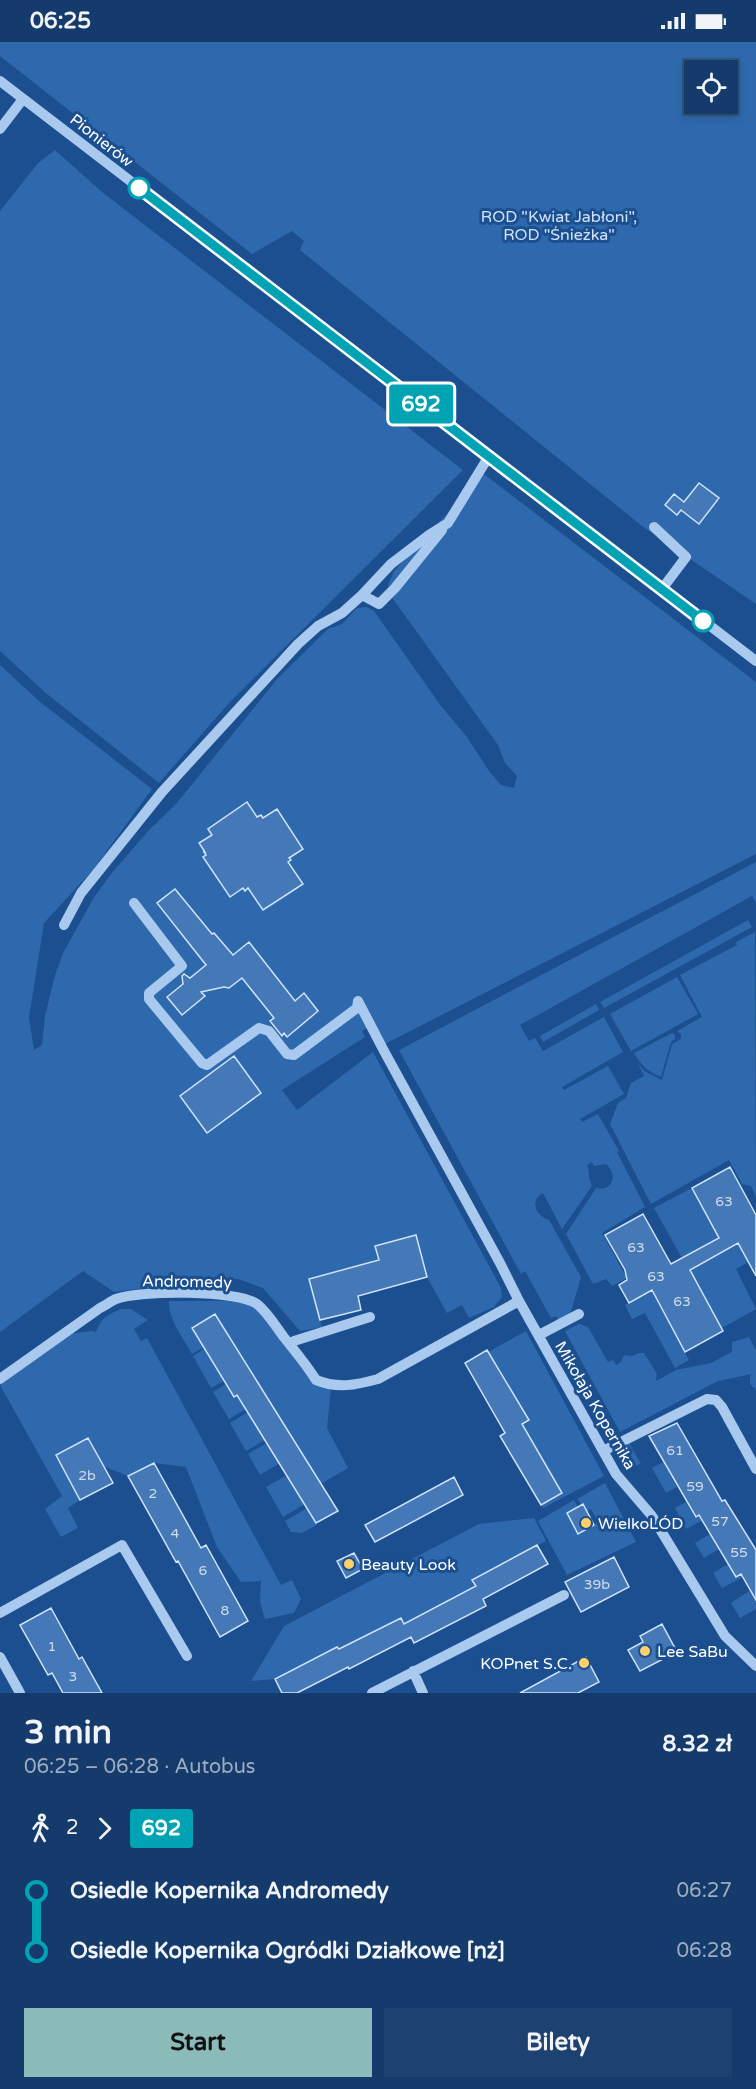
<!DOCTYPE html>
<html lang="pl">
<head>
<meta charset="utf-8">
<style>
	body { margin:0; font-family:"Varela Round",sans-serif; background:#1d4271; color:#f1f3f6; height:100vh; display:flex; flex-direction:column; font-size:22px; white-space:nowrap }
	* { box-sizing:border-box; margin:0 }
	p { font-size:20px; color:#9dadc1 }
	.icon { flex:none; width:33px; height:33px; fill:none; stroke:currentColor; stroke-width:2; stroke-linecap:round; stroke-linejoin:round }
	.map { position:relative; height:1651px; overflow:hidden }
	.details { display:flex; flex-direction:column; background:#143b6b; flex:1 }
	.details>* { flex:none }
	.badge { padding:0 12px; border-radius:4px; font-size:21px; line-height:39px }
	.fabs { position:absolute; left:684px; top:18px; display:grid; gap:12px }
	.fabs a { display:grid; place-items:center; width:54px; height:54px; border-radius:0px; background:#143b6b; box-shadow:0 3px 9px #0003,0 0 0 2px #33557e; font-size:30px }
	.map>.badge { position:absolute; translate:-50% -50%; box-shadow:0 0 0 3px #fff }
	.legs { display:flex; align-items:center; gap:9px; height:66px; padding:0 24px; font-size:20px }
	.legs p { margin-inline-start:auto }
	.summary { display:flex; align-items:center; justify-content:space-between; height:102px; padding:0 24px }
	h1 { font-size:33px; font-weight:800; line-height:45px }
	.primary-button { display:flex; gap:12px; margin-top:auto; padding:12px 24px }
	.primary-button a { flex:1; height:69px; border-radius:0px; background:#8bbbb9; color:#111; font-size:24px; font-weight:800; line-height:69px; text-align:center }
	.primary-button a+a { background:#1d4271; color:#f1f3f6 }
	ul { padding:0 24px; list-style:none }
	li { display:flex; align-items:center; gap:21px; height:60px; font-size:22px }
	li i { display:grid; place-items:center; width:9px; height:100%; margin:0 8px; background:currentColor }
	li i::after { content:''; width:15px; height:15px; margin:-8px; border:4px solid; border-radius:50%; background:#143b6b }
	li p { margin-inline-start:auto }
	li:first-child i { background:linear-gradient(#0000 50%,currentColor 0) }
	li:last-child i { background:linear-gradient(currentColor 50%,#0000 0) }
	.status { display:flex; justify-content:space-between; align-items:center; height:42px; padding:0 30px; background:#143b6b; direction:ltr }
	.status svg { height:16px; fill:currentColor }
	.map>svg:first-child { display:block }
	.green { fill:#2e69ad; fill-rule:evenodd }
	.building { fill:#4478b7; stroke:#cfe3fa; stroke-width:1.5 }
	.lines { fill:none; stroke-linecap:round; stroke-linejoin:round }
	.minor { stroke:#a9c9ee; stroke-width:10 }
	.line-1-casing { stroke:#fff; stroke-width:14 }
	.line-1 { stroke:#00a3b4; stroke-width:9 }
	.stop-1-dot { fill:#fff; stroke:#00a3b4; stroke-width:3 }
	.poi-dot { fill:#ffd166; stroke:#1b4f8f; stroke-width:2 }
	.labels { text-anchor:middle; stroke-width:6; stroke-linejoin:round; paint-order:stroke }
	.number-label { font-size:14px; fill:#d0dded }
	.street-label { font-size:16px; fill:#fff; stroke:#1b4f8f }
	.park-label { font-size:16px; fill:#cfe3fa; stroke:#1b4f8f }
	.poi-label { font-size:16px; fill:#fff; stroke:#1b4f8f; text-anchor:start }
</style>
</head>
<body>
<div class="status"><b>06:25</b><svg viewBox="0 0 49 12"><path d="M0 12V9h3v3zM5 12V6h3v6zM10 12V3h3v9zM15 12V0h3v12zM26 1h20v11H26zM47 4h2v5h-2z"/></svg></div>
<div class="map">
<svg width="756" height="1651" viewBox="0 0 756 1651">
	<rect width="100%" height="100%" fill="#1b4f8f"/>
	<!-- green -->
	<path class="green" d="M0,0H756V562L642,484L300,208L304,199L292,189L252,212L0,14ZM694,28H728V62H694Z
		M55,108L102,150L463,428L229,661L159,741L47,652L0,609V169L38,121Z
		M480,429L756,640V812L385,1002L374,982L362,989L365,995L282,1048L297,1068L373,1010L501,1246L502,1255L494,1265L469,1276L462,1263L447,1271L427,1235L416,1193L375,1204L379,1218L309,1237L322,1285L300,1289L263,1246L238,1237L197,1236L191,1245L144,1246L114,1250L83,1229L0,1290V623L39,659L152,747L93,828L44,881L29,976L34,1008L42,1003L45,974L55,933L63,911L93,857L111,832L149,788L176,762L278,636L328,587L342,582L357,566L367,565L374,569L441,664L467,695L489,729L501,743L514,746L517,734L505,721L498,703L391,554L388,543L394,529L467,450ZM234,1014L261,1051L207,1091L180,1054Z
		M756,820V861L752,854L520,983L529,999L535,996L543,1009L604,975L623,1010L562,1045L564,1048L608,1024L624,1052L580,1077L582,1080L598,1072L619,1109L617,1110L645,1165L602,1191L627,1236L612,1244L606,1237L593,1242L566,1192L596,1146C613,1150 618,1132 606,1122L594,1124L592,1120L587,1123C590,1130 588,1136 592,1144L562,1187L543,1151C529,1159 536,1174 549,1178L581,1235L570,1273L560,1280L556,1274L551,1276L525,1229L521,1232L399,1008Z
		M748,878L752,885L604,966L600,960Z
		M755,890L756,1155L751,1144L742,1142L729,1118L651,1162L610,1082L618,1061L626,1056L631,1041L644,1034L638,1021L644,1029L662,1038L672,1002L681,997V992L677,989L702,975L680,933L737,903L736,900Z
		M677,935L698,972L631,1009L610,972Z
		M596,962L599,968L543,1000L540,994Z
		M672,991L675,993V997L671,1000L661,1035C648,1030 641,1023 634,1011Z
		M692,1146L719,1196L682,1216L654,1166Z
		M738,1201L748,1220L736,1227L756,1267L722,1286L690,1228Z
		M652,1248L689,1318L675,1326L645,1271L632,1277L625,1263Z
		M169,1259H228L254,1264L331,1346L327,1386L348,1426L321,1442L216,1272L192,1285L204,1305L192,1312C184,1297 168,1277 169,1259Z
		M122,1267H131L148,1278L134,1287L141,1299L147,1296L281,1543L292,1538L301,1557L294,1571L265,1577L260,1560L261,1539L241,1540L217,1505L186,1425L154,1421L128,1434L103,1424L88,1396L56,1413L80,1458L68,1466L78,1486L61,1495L45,1467L62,1454L0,1343L68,1292L92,1289L96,1290C101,1276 108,1272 122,1267Z
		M579,1282L588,1285L608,1320L613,1318L616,1323L621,1320L624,1313L632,1314L639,1311H644L657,1332L656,1339L676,1328L711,1321L732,1310V1300L749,1295L756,1308V1348L750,1342V1334L752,1332L718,1339L620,1390L565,1289Z
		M526,1289L604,1434L543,1466L541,1463L562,1451L522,1382L507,1343L488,1310Z
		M205,1306L224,1339L211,1346L193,1314Z
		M226,1342L234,1355L237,1353L246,1367L229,1377L213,1350Z
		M248,1370L265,1398L246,1409L230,1381Z
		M267,1401L280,1421L260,1433L248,1412Z
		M629,1401L641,1422L626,1426L617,1407Z
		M663,1420L677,1445L666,1451L652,1426Z
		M287,1433L305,1462L283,1475L266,1445Z
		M605,1441L636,1500L567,1533L538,1479L574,1458L578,1465L567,1471L578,1492L598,1480L591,1467L587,1469L577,1457Z
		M686,1460L695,1476L699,1475L701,1479L686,1487L675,1466Z
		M307,1466L317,1483L302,1491L291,1490L285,1479Z
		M534,1476L546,1499L473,1538L476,1544L404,1582L400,1576L339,1607L337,1605L275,1637L251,1639L284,1584L479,1482Z
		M710,1492L719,1507L704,1516L695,1501Z
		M728,1522L743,1535L722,1546L713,1531Z
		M751,1548L756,1557V1567L740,1576L731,1561Z"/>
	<!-- building -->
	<path class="building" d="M699,441L719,456L699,482L681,468L677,473L665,463L674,452L684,460Z
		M247,760L257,775L261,773L263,776L277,767L303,807L289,816L291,818L288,820L303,842L263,868L248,846L245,849L243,846L230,855L203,815L206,813L204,810H205L199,801L212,793L208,787Z
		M175,847L212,892L214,891L233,913L249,900L295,959L304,951L318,969L287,995L284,991L282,994L270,979L274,976L242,936L229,946L224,945L201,950L205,954L182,973L167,955L183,942L182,934L184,932L190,936L206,923L157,861Z
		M234,1014L261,1051L207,1091L180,1054Z
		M730,1125L756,1173V1234L738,1201L690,1228L723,1289L685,1310L652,1248L629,1261L619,1243L627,1238L625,1228L605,1193L643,1172L671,1222L719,1196L692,1146Z
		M416,1193L427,1235L358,1254L361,1268L320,1278L309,1237L379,1218L375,1204Z
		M215,1272L338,1469L316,1481L237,1353L234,1355L192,1286Z
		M487,1308L529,1378L522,1382L562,1451L541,1463L500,1394L505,1391L465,1321Z
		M677,1381L722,1459L725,1458L756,1508V1558L741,1532L736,1535L699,1473L696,1475L649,1394Z
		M88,1396L113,1441L80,1458L56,1413Z
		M154,1421L201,1506L206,1503L248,1579L220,1595L178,1519L176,1520L128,1434Z
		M454,1435L463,1453L375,1500L365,1483Z
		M583,1462L594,1483L578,1492L567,1471Z
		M537,1503L548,1522L483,1557L486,1564L414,1601L411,1595L349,1627L348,1625L297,1651H282L275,1637L337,1605L339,1607L401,1576L404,1582L476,1544L472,1538Z
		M354,1511L363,1527L346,1536L337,1519Z
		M614,1515L629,1545L581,1570L565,1540Z
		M51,1566L79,1617L82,1615L102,1651H63L52,1631L48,1633L20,1583Z
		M662,1582L677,1610L640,1629L628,1608L643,1600L640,1594Z
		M586,1615L599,1640L578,1651H520Z"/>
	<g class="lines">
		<!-- minor -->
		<path class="minor" d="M0,39L756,619
			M0,87L23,57
			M654,485L686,515L662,547
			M362,553L379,562L395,546L442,488
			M134,861L182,924L149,951V957L202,1021L207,1023L259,986L269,989L287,1012L294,1013L357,966L358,959
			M64,883L81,851L162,750L298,602L318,584L342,571L362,553L391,522L429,493L448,481L489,414
			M358,959L384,1009L500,1221L519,1259L616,1432L652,1474L725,1594L756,1624
			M539,1293L579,1272
			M294,1299L370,1275
			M0,1337L100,1266C106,1263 111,1259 116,1257C139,1248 238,1248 257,1262C267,1270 275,1283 283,1294C294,1308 306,1322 316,1338C338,1347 356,1343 378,1337L519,1259
			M603,1409L707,1357L716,1358L722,1365L756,1427
			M0,1571L122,1503L187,1614
			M0,1615L20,1651
			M413,1629L423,1651
			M372,1651L564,1553"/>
	</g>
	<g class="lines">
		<!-- line-1 casing -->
		<g class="line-1-casing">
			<path id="line-1" d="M139,146L703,579"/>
		</g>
		<!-- line-1 -->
		<use href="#line-1" class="line-1"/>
	</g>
	<!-- markers -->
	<g class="stop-1-dot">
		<circle cx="139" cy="146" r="10"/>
		<circle cx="703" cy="579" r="10"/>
	</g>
	<g class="poi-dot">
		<circle cx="586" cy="1481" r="6"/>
		<circle cx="349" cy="1522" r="6"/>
		<circle cx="645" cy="1609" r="6"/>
		<circle cx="584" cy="1621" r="6"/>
	</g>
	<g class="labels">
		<!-- number labels -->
		<g class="number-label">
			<text x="724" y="1164">63</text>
			<text x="636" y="1210">63</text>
			<text x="656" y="1239">63</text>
			<text x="682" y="1264">63</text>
			<text x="675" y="1413">61</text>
			<text x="87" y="1438">2b</text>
			<text x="695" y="1449">59</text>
			<text x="153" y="1456">2</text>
			<text x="720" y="1484">57</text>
			<text x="175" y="1496">4</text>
			<text x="739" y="1515">55</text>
			<text x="203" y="1533">6</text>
			<text x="597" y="1547">39b</text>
			<text x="225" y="1573">8</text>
			<text x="52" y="1609">1</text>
			<text x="73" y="1639">3</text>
		</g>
		<!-- street labels -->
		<g class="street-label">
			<text transform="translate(102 98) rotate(38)" y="6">Pionierów</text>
			<text transform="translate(187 1239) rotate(1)" y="6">Andromedy</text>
			<text transform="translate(596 1363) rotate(60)" y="6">Mikołaja Kopernika</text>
		</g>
		<!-- park labels -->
		<g class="park-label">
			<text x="559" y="180">ROD "Kwiat Jabłoni",<tspan x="559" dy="18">ROD "Śnieżka"</tspan></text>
		</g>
		<!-- poi labels -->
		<g class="poi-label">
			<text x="598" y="1487">WielkoLÓD</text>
			<text x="361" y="1528">Beauty Look</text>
			<text x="657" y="1615">Lee SaBu</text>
			<text x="572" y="1627" text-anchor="end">KOPnet S.C.</text>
		</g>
	</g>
</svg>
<div class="fabs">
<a><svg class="icon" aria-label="locate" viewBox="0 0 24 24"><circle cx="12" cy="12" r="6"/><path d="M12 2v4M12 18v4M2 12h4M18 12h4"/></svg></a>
</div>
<b class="badge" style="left:421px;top:362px;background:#00a3b4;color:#fff">692</b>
</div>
<section class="details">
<div class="summary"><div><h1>3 min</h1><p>06:25 – 06:28 · Autobus</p></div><b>8.32 zł</b></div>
<div class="legs"><svg class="icon" aria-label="walk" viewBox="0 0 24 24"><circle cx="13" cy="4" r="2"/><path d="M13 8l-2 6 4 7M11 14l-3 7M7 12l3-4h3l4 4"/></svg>2<svg class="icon" aria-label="forward" viewBox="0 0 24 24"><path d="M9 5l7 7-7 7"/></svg><b class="badge" style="background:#00a3b4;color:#fff">692</b></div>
<ul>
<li><i style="color:#00a3b4"></i><b>Osiedle Kopernika Andromedy</b><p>06:27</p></li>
<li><i style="color:#00a3b4"></i><b>Osiedle Kopernika Ogródki Działkowe [nż]</b><p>06:28</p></li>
</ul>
<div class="primary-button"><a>Start</a><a>Bilety</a></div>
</section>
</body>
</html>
